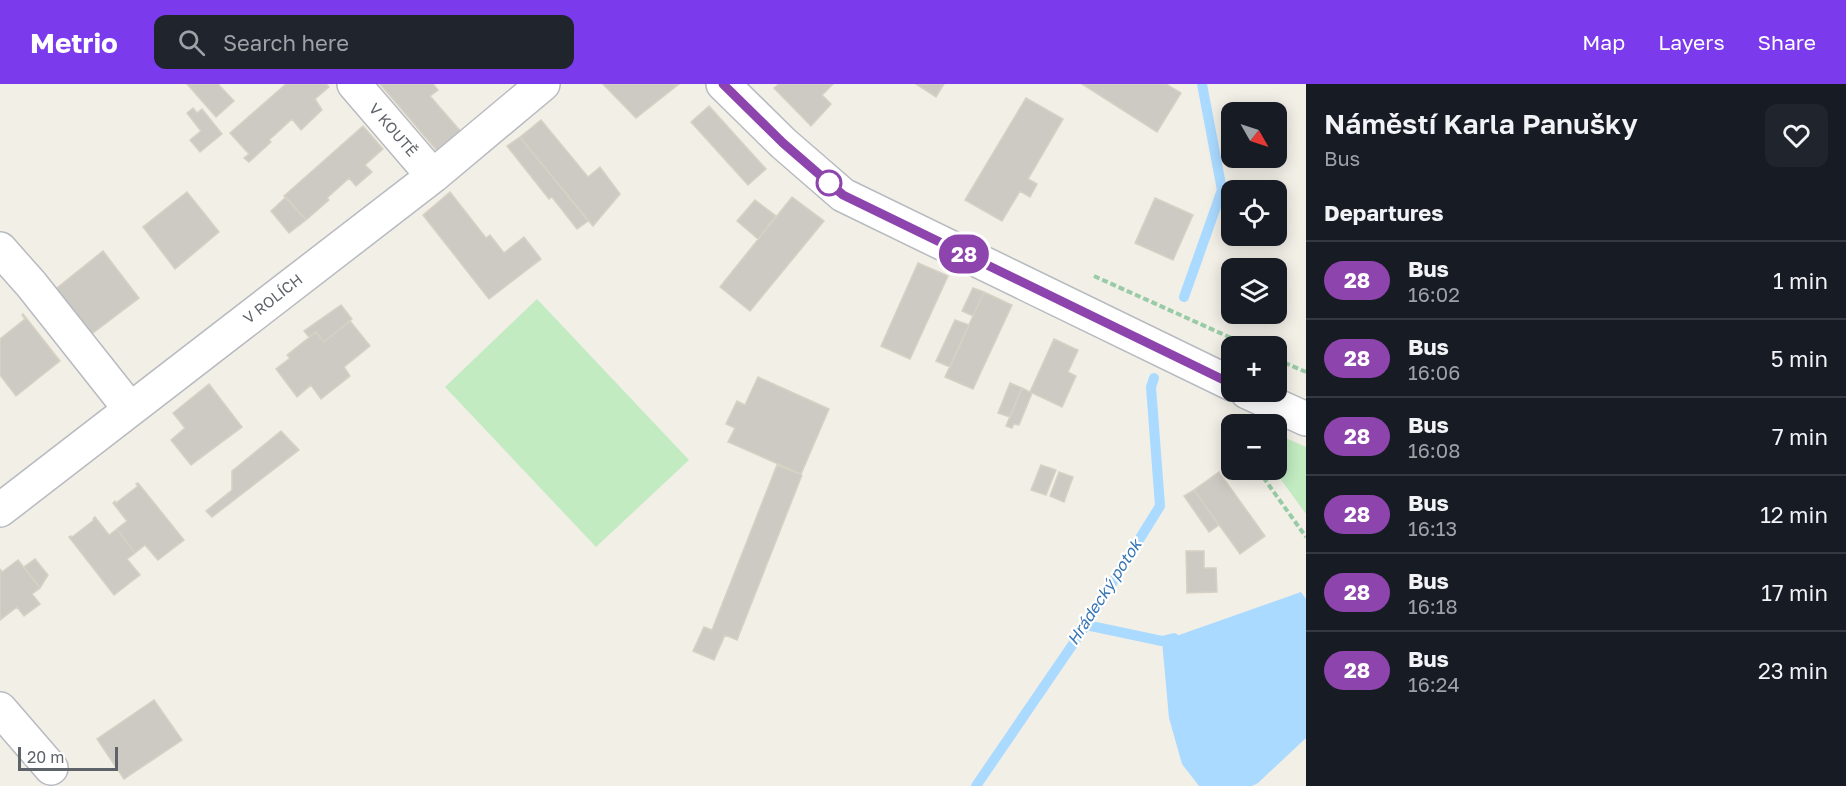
<!DOCTYPE html>
<html lang="en">
<head>
<meta charset="utf-8">
<style>
	body { margin:0; font-family:"Golos Text",sans-serif; background:#20242c; color:#f1f3f6; height:100vh; display:flex; flex-direction:column; font-size:22px; white-space:nowrap }
	* { box-sizing:border-box; margin:0 }
	p { font-size:20px; color:#9ea1a6 }
	.icon { flex:none; width:33px; height:33px; fill:none; stroke:currentColor; stroke-width:2; stroke-linecap:round; stroke-linejoin:round }
	.map { position:relative; flex:1; overflow:hidden }
	.details { display:flex; flex-direction:column; background:#171b24; width:540px }
	.details>* { flex:none }
	.badge { padding:0 12px; border-radius:20px; font-size:21px; line-height:39px }
	.needle { width:39px; rotate:129deg }
	.buttons { position:absolute; left:1221px; top:18px; display:grid; gap:12px }
	.buttons a { display:grid; place-items:center; width:66px; height:66px; border-radius:12px; background:#171b24; box-shadow:0 3px 15px #0003; font-size:30px }
	.scale { position:absolute; left:18px; bottom:15px; width:100px; box-sizing:border-box; padding-left:6px; border:3px solid #5e6369; border-top:0; font-size:16px; line-height:21px; white-space:nowrap; color:#5e6369; -webkit-text-stroke:4px #fff; paint-order:stroke }
	.map>.badge { position:absolute; translate:-50% -50%; box-shadow:0 0 0 3px #fff }
	h2 { padding:0 18px; font-size:22px; line-height:54px }
	.round { display:grid; place-items:center; flex:none; width:63px; height:63px; border-radius:12px; background:#20242c }
	.overview { display:flex; align-items:center; justify-content:space-between; height:102px; padding:0 18px }
	h1 { font-size:28px; font-weight:600; line-height:45px }
	ul { padding:0; list-style:none }
	li { display:flex; align-items:center; gap:18px; height:78px; padding:0 18px; border-top:2px solid #363941 }
	li div { flex:1 }
	li b { display:block; font-size:22px }
	li em { font-style:normal }
	li .badge { min-width:66px; font-weight:700; text-align:center }
	header { display:flex; align-items:center; gap:36px; box-sizing:border-box; height:84px; padding:0 30px; background:#7c3aed; color:#fff }
	header strong { font-size:28px }
	nav { display:flex; gap:33px; margin-inline-start:auto; font-size:21px }
	.search { width:420px; height:54px; background:#20242c; display:flex; align-items:center; gap:15px; box-sizing:border-box; padding:0 21px; border-radius:12px; color:#9ea1a6; font-size:22px }
	main { display:flex; flex:1; min-height:0 }
	.map>svg:first-child { display:block }
	.green { fill:#c2ebc1 }
	.water { fill:#aadaff }
	.lines { fill:none; stroke-linecap:round; stroke-linejoin:round }
	.stream { stroke:#aadaff; stroke-width:10 }
	.building { fill:#cdcac4; stroke:#d7d1c4; stroke-width:1.5 }
	.minor-casing { stroke:#b7babf; stroke-width:36 }
	.tertiary-casing { stroke:#b7babf; stroke-width:36 }
	.path { stroke:#98cba6; stroke-width:4; stroke-dasharray:6 3; stroke-linecap:butt }
	.minor { stroke:#fff; stroke-width:33 }
	.tertiary { stroke:#fff; stroke-width:33 }
	.line-casing { stroke:#fff; stroke-width:14 }
	.line { stroke:#8e44ad; stroke-width:9 }
	.stop-dot { fill:#fff; stroke:#8e44ad; stroke-width:3 }
	.labels { text-anchor:middle; stroke-width:4.5; stroke-linejoin:round; paint-order:stroke }
	.street-label { font-size:15px; fill:#5e6369; stroke:#fff }
	.water-label { font-size:16px; font-style:italic; fill:#3774b4; stroke:#fff }
</style>
</head>
<body>
<header>
<strong>Metrio</strong>
<div class="search"><svg class="icon" aria-label="search" viewBox="0 0 24 24"><circle cx="10" cy="10" r="6"/><path d="M15 15l6 6"/></svg>Search here</div>
<nav><a>Map</a><a>Layers</a><a>Share</a></nav>
</header>
<main>
<div class="map">
<svg width="1306" height="702" viewBox="0 0 1306 702">
	<rect width="100%" height="100%" fill="#f2efe7"/>
	<!-- green -->
	<path class="green" d="M537,215L689,376L596,463L445,303Z
		M1279,351L1306,363V430L1274,386H1276L1277,353Z"/>
	<!-- water -->
	<path class="water" d="M1301,508L1306,515V654L1258,699L1252,702H1199L1182,680L1169,634L1162,557Z"/>
	<g class="lines">
		<!-- stream -->
		<path class="stream" d="M1184,213L1222,106L1202,0
			M1086,541L1162,557L1174,554
			M976,702L1086,541L1160,422L1151,303L1154,294"/>
	</g>
	<!-- building -->
	<path class="building" d="M187,0H218L234,17L216,33Z
		M286,0H326L329,3L315,15L322,26L301,46L292,35L269,56L271,58L249,78L244,74L249,70L230,49Z
		M380,0H433L438,6L430,12L462,49L438,68Z
		M603,0H679L636,34Z
		M779,0H833L822,11L831,20L811,42L774,4Z
		M916,0H944L936,13Z
		M1082,0H1166L1181,9L1157,48Z
		M1026,14L1063,35L1028,95L1037,100L1030,113L1020,107L1002,137L965,116Z
		M709,22L766,85L748,101L691,38Z
		M193,24L197,29L202,25L222,50L200,68L190,56L201,47L187,29Z
		M541,36L588,93L600,83L620,110L593,142L520,53Z
		M363,42L383,65L365,81L372,88L356,102L349,94L327,114L329,116L306,136L284,112Z
		M520,53L588,137L577,145L552,113L549,115L507,62Z
		M187,108L219,148L175,185L143,143Z
		M450,108L486,154L490,151L504,169L524,153L541,175L489,215L423,131Z
		M286,113L306,136L289,149L271,127Z
		M792,113L824,137L750,227L720,203Z
		M1155,114L1193,131L1173,176L1135,159Z
		M755,116L776,132L758,155L737,137Z
		M103,167L139,214L89,252L53,207Z
		M918,179L948,192L910,275L881,262Z
		M973,204L984,208L973,232L962,227Z
		M984,208L1012,221L973,305L945,293Z
		M341,221L352,235L324,258L316,248L309,253L304,247Z
		M23,230L60,277L16,312L0,291V255L25,235L22,231Z
		M955,236L969,241L950,283L936,277Z
		M350,237L370,262L344,283L350,292L321,315L311,301L297,313L276,285L290,274L287,271L316,248L324,258Z
		M1054,255L1078,266L1068,288L1076,292L1062,323L1030,308Z
		M758,293L829,325L801,390L728,358L735,344L726,340L737,317L745,321Z
		M1010,299L1022,304L1010,333L998,329Z
		M209,300L242,343L191,381L171,356L185,344L173,329Z
		M1022,304L1032,309L1019,341L1014,340L1012,344L1006,342Z
		M281,347L299,366L212,433L206,427L232,406V387Z
		M777,381L802,391L737,556L725,551L714,576L693,567L704,543L712,546Z
		M1041,381L1056,386L1046,411L1031,406Z
		M1059,388L1073,393L1064,418L1050,412Z
		M1219,388L1265,452L1240,470L1194,406Z
		M138,399L184,456L158,476L145,461L135,469L117,445L127,437L113,419L115,417L116,419L138,402L136,400Z
		M1194,406L1219,441L1209,448L1184,412Z
		M95,433L109,451L117,445L135,469L127,475L140,491L114,511L69,453L71,452L72,453L94,436L93,435Z
		M1186,467H1204V484H1216L1217,508L1187,509Z
		M35,475L48,491L40,504L24,483Z
		M18,476L40,504L32,510L40,520L24,532L17,523L0,536V485L2,488Z
		M154,616L182,656L124,695L97,655Z"/>
	<g class="lines">
		<!-- minor casing -->
		<g class="minor-casing">
			<path id="minor" d="M354,0L433,92
				M0,165L31,200L130,325
				M0,426L433,92L543,0
				M0,625L51,684"/>
		</g>
		<!-- tertiary casing -->
		<g class="tertiary-casing">
			<path id="tertiary" d="M723,0L783,59L843,111L1232,300
				M1247,308L1306,335"/>
		</g>
		<!-- path -->
		<path class="path" d="M1094,192L1249,262
			M1276,275L1306,288
			M1258,386L1306,453"/>
		<!-- minor -->
		<use href="#minor" class="minor"/>
		<!-- tertiary -->
		<use href="#tertiary" class="tertiary"/>
	</g>
	<g class="lines">
		<!-- line casing -->
		<g class="line-casing">
			<path id="line" d="M723,0L783,59L843,111L1232,300"/>
		</g>
		<!-- line -->
		<use href="#line" class="line"/>
	</g>
	<!-- markers -->
	<circle class="stop-dot" cx="829" cy="99" r="12"/>
	<g class="labels">
		<!-- street labels -->
		<g class="street-label">
			<text transform="translate(393 46) rotate(49)" y="5">V KOUTĚ</text>
			<text transform="translate(273 215) rotate(-38)" y="5">V ROLÍCH</text>
		</g>
		<!-- water labels -->
		<g class="water-label">
			<text transform="translate(1104 508) rotate(-57)" y="6">Hrádecký potok</text>
		</g>
	</g>
</svg>
<div class="buttons">
<a><svg class="needle" viewBox="-14 -14 28 28"><path d="M0-13l5 13h-10z" fill="#e53935"/><path d="M0 13l5-13h-10z" fill="#9ea1a6"/></svg></a>
<a><svg class="icon" aria-label="locate" viewBox="0 0 24 24"><circle cx="12" cy="12" r="6"/><path d="M12 2v4M12 18v4M2 12h4M18 12h4"/></svg></a>
<a><svg class="icon" aria-label="layers" viewBox="0 0 24 24"><path d="M12 4l9 5-9 5-9-5zM3 14l9 5 9-5"/></svg></a>
<a>+</a>
<a>−</a>
</div>
<div class="scale">20 m</div>
<b class="badge" style="left:964px;top:170px;background:#8e44ad;color:#fff">28</b>
</div>
<section class="details">
<div class="overview"><div><h1>Náměstí Karla Panušky</h1><p>Bus</p></div><a class="round"><svg class="icon" aria-label="heart" viewBox="0 0 24 24"><path d="M12 20l-8-8c-3-5 5-10 8-4 3-6 11-1 8 4z"/></svg></a></div>
<h2>Departures</h2>
<ul>
<li><span class="badge" style="background:#8e44ad;color:#fff">28</span><div><b>Bus</b><p>16:02</p></div><em>1 min</em></li>
<li><span class="badge" style="background:#8e44ad;color:#fff">28</span><div><b>Bus</b><p>16:06</p></div><em>5 min</em></li>
<li><span class="badge" style="background:#8e44ad;color:#fff">28</span><div><b>Bus</b><p>16:08</p></div><em>7 min</em></li>
<li><span class="badge" style="background:#8e44ad;color:#fff">28</span><div><b>Bus</b><p>16:13</p></div><em>12 min</em></li>
<li><span class="badge" style="background:#8e44ad;color:#fff">28</span><div><b>Bus</b><p>16:18</p></div><em>17 min</em></li>
<li><span class="badge" style="background:#8e44ad;color:#fff">28</span><div><b>Bus</b><p>16:24</p></div><em>23 min</em></li>
</ul>
</section>
</main>
</body>
</html>
